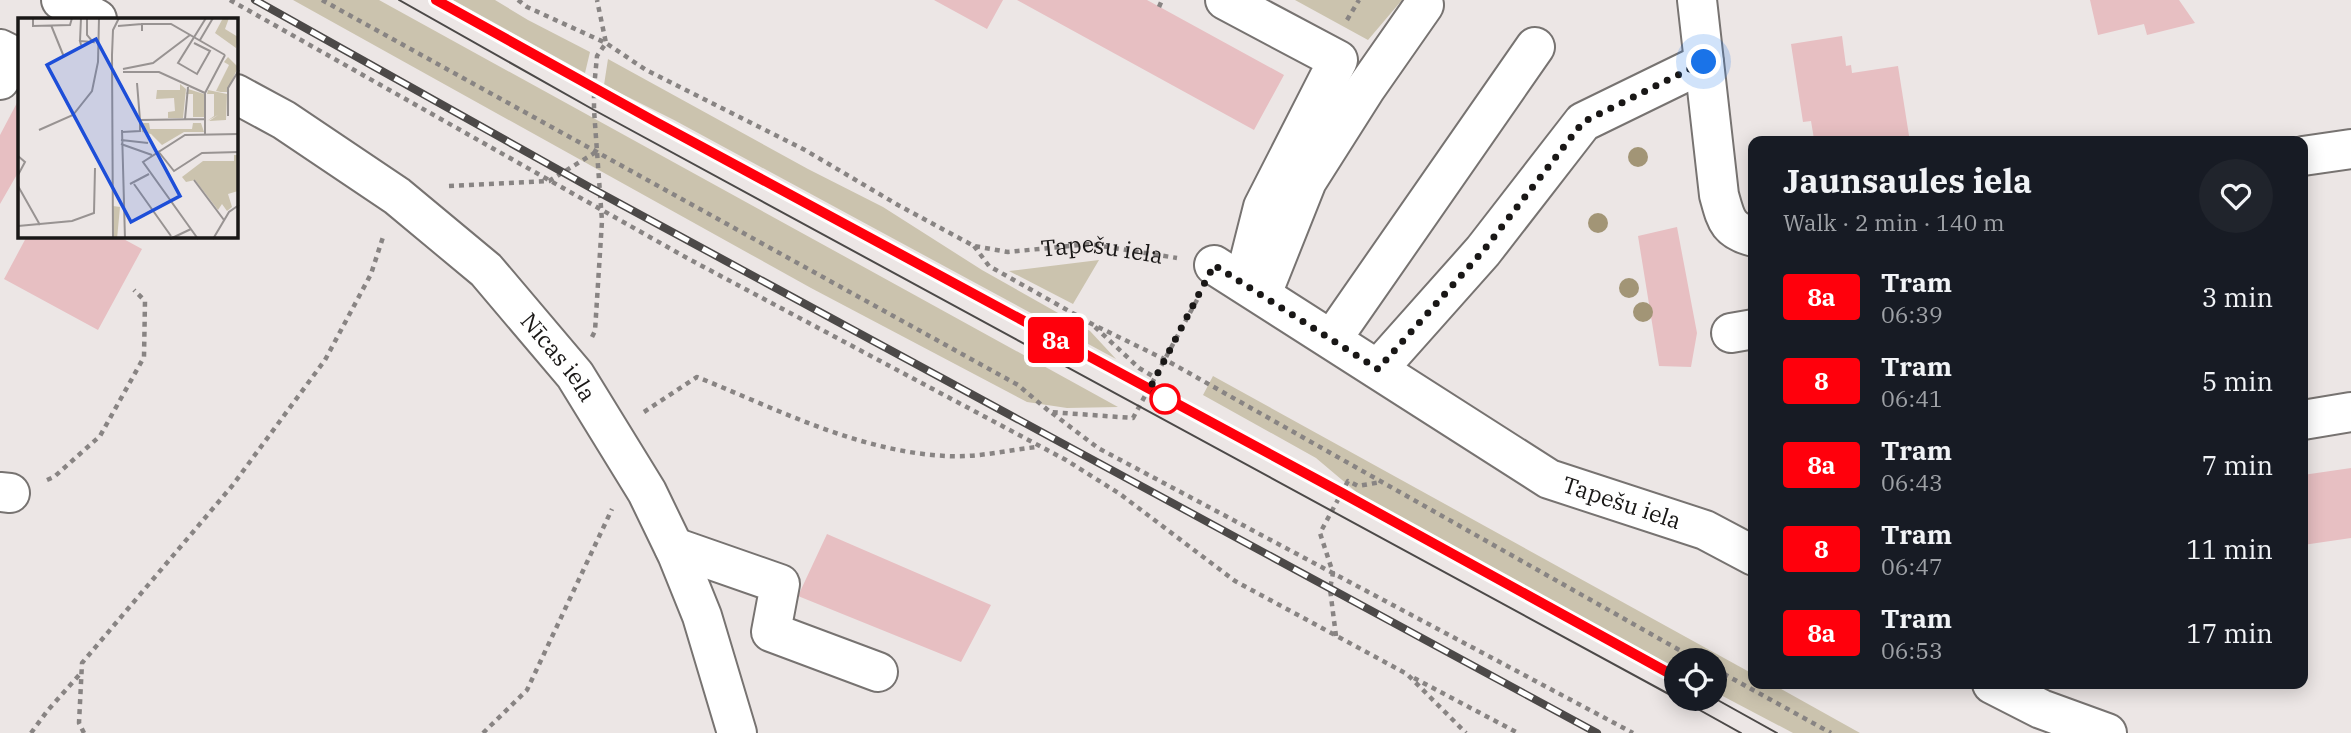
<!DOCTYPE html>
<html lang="en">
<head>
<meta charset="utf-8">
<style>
	body { margin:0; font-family:"IBM Plex Serif",serif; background:#20242c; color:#f1f3f6; height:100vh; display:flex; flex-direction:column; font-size:26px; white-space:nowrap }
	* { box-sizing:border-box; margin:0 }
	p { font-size:23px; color:#9ea1a6 }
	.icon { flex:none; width:38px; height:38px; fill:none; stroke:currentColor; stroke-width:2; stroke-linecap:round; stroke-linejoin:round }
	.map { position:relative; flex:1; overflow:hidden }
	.details { position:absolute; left:1748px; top:136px; width:560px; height:553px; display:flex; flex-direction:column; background:#171b24; border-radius:14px; box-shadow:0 4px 18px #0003 }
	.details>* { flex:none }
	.badge { padding:0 14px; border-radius:5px; font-size:24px; line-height:46px }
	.fabs { position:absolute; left:1664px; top:648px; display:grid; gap:14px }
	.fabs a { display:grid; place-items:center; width:63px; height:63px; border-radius:50%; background:#171b24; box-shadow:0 4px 18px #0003; font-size:35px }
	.you { position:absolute; width:35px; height:35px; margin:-18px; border:5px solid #fff; border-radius:50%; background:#1a73e8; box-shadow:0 0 0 10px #1a73e833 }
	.map>.badge { position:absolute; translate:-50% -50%; box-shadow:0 0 0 4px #fff }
	.round { display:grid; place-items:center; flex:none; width:74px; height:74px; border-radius:37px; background:#20242c }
	.headline { display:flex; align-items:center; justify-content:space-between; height:119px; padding:0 35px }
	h1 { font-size:33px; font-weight:800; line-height:52px }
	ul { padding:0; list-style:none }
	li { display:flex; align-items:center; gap:21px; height:84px; padding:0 35px }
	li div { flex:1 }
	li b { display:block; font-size:26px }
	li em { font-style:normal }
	li .badge { min-width:77px; font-weight:700; text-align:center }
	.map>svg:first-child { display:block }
	.green { fill:#cbc3ae }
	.building { fill:#e7bfc2 }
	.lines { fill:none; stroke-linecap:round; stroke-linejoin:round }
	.minor-casing { stroke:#777371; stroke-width:42 }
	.path { stroke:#888483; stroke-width:4.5; stroke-dasharray:5 5; stroke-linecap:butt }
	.minor { stroke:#fff; stroke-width:38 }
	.tram { stroke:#4c4948; stroke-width:2 }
	.rail-casing { stroke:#4c4948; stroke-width:8 }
	.rail { stroke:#fff; stroke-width:5; stroke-dasharray:16; stroke-linecap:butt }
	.tree { fill:#a29576 }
	.line-casing { stroke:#fff; stroke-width:16 }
	.line { stroke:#ff000c; stroke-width:10 }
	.walk { stroke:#191716; stroke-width:7; stroke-dasharray:0 12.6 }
	.stop-dot { fill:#fff; stroke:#ff000c; stroke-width:3.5 }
	.labels { text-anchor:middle; stroke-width:5; stroke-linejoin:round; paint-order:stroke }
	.street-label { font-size:23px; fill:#191716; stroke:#fff }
	.inset-road { fill:none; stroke:#989392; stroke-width:2 }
	.view { fill:#1d4ed8; fill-opacity:0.15; stroke:#1d4ed8; stroke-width:3.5 }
	.inset-edge { fill:none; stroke:#191716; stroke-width:3.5 }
</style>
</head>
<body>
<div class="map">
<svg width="2351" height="733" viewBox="0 0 2351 733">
	<rect width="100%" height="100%" fill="#ece6e5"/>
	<!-- green -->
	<path class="green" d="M293,0H379L1118,407L1067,408L1027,402L811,288Z
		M453,0H495L528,20L590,52L585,73Z
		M1295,0H1402L1368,40Z
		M608,59L808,169L883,207L982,270L1090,331L1116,359L674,120L604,85Z
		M1099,260L1073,304L1009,271Z
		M1213,376L1753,674L1754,684H1772L1860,733H1793L1715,692V660H1676V670L1361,496L1316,458L1203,395Z"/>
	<!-- building -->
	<path class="building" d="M934,0H1003L987,29Z
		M1017,0H1147L1284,75L1254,130Z
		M2090,0H2179L2195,23L2147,35L2144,24L2098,35Z
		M1842,36L1846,66L1851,65L1852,73L1898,66L1910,142H1827L1826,137L1814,139L1811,121L1803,122L1791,44Z
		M19,99V171L0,204V135Z
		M1677,227L1697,333L1691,367L1659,366L1638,236Z
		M27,236H118L142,249L98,330L4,279Z
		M2351,468V538L2303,545V475Z
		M827,534L991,605L961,662L798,596Z"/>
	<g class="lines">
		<!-- minor casing -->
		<g class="minor-casing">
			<g id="minor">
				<path d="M61,0L97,19"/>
				<path d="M1225,0L1338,60L1263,207L1244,282"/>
				<path d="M1697,0L1719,195C1726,220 1727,230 1754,237"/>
				<path d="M0,49L14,56L0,80"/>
				<path id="s2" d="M236,94L284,120L397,196L486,270L575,375L647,492L677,554L702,616L737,733"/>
				<path d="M2303,156L2351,149"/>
				<path id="s3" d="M1214,265L1549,479L1705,530L1754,556"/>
				<path d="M1262,294L1307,181L1366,88L1424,5"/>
				<path d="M1731,333L1754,329"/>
				<path d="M1332,339L1535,47"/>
				<path d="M1378,369L1483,251L1583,122L1704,63"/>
				<path d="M2303,420L2351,412"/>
				<path d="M0,492L10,493"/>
				<path d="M674,547L780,584L771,632L878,672"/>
				<path d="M1992,684L2041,709L2107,733"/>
			</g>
		</g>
		<!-- path -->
		<g class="path">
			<path d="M230,0L687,258L1066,460L1120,494L1235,581L1407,674L1466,733"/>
			<path d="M322,0L1018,385L1050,412L1133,418L1198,298"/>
			<path id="s1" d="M518,0L527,7L606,43L646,70L805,150L898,205L974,246L1008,252L1089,244L1177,258"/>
			<path d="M1159,7L1162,0"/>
			<path d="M1347,20L1359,0"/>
			<path d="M449,186L549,181L596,152"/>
			<path d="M974,246L989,266L1092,324L1166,360L1697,660"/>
			<path d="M1095,327L1139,368L1156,378"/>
			<path d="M592,337L595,331L602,221L594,110V88L597,56L606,43L597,0"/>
			<path d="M644,412L697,377C777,409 859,452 947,456C976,458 1008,450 1037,447"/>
			<path d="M1052,413L1098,448L1633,733"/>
			<path d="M47,480L54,477L100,436L144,357L145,301L134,290"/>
			<path d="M1336,636L1330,589L1333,573L1320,533L1348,481L1358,486L1381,482"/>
			<path d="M1715,669L1831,733"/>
			<path d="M1414,678L1518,733"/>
			<path d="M31,733L48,710L81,673"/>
			<path d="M84,733L79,723L82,663L232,486L325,360L371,274L384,234"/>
			<path d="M483,733L527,690L612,509"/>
		</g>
		<!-- minor -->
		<use href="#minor" class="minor"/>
		<!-- tram -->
		<path class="tram" d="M399,0L594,110L1676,698
			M436,0C846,232 1265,448 1676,677
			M1678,698L1741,733
			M1714,698L1777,733"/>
		<!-- rail casing -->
		<g class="rail-casing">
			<path id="rail" d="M255,0L591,188L1597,733"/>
		</g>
		<!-- rail -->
		<use href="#rail" class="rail"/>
	</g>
	<!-- trees -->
	<g class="tree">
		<circle cx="1638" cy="157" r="10"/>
		<circle cx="1598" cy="223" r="10"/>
		<circle cx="1629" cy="288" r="10"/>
		<circle cx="1643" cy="312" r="10"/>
	</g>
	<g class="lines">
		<!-- line casing -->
		<g class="line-casing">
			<path id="line" d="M436,0L654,121L1342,493L1676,677"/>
		</g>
		<!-- line -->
		<use href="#line" class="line"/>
		<!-- walk -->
		<path class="walk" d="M1165,399L1149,390L1214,265L1378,369L1483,251L1583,122L1704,62"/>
	</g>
	<!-- markers -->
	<circle class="stop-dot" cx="1165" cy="399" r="14"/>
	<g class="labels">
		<!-- street labels -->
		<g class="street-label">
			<text dy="8" stroke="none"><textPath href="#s1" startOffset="648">Tapešu iela</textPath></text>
			<text dy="8" stroke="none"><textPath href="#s2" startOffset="420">Nīcas iela</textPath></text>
			<text dy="8" stroke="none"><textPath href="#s3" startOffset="474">Tapešu iela</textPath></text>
		</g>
	</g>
	<!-- overview -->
	<g transform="translate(18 18)">
		<rect width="220" height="220" fill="#ece6e5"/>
		<path d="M205,0H211L207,11L220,19L218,30L197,15ZM210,39L220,49L209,74H203L198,73L211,47L206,44ZM162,66L168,71L165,100H150V94L157,93L156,80L138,81L139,72H162ZM170,71L186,76V99H175V76H168ZM190,72L209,76L208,102L191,103L200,97L189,103L196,98V76H189ZM124,105H131L132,111H174L175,105H183L186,114H166L144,127L133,116L124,114ZM95,115V188L102,189L99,221L95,220L94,200ZM216,137H220V173L210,176L214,189L209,193L204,186L200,192L177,162L168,164L164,159L185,143H216Z" fill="#cbc3ae"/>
		<path class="inset-road" d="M15,0V8L52,7L54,0M33,7L46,39M100,8L124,6M124,13V6H153L207,37M182,22L195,0M62,23L63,0M176,25L192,33L179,56L160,45L188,0M63,27L62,23L75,24L69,17V0M105,51L135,45L172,17M105,54H141L187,75M119,65L122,102L187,101M210,98V70L221,52M167,101L170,69M21,112L55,97L74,73L80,44L81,0M104,112L107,221M104,114L122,113V102M187,117V75L207,37M103,122L130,125M103,126L134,137M140,133L156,153L184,135L221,134M0,157L7,144L0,138M176,162L206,202M112,166L131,156M116,166L153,218M0,168L22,207M0,208L54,203L76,195L77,150M95,221L94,37L95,12L101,0M152,221L173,211M180,221L125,144L167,117L221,116M195,221L211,194L221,187"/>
		<path class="view" d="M78,21L162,178L113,204L29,47Z"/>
		<rect width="220" height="220" class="inset-edge"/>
	</g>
</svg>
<div class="fabs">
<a><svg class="icon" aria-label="locate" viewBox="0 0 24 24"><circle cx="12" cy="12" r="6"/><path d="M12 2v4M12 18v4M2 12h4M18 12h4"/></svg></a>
</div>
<div class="you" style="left:1704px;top:62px"></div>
<b class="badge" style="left:1056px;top:340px;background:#ff000c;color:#fff">8a</b>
<section class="details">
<div class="headline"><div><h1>Jaunsaules iela</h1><p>Walk · 2 min · 140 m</p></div><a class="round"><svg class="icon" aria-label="heart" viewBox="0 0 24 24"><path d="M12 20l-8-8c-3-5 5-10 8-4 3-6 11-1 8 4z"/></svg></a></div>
<ul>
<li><span class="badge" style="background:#ff000c;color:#fff">8a</span><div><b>Tram</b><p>06:39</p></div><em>3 min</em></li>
<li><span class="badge" style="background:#ff000c;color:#fff">8</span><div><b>Tram</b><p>06:41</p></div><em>5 min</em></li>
<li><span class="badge" style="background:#ff000c;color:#fff">8a</span><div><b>Tram</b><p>06:43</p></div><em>7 min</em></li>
<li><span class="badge" style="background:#ff000c;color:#fff">8</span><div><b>Tram</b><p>06:47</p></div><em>11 min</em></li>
<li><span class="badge" style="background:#ff000c;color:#fff">8a</span><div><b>Tram</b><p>06:53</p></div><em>17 min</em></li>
</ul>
</section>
</div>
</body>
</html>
